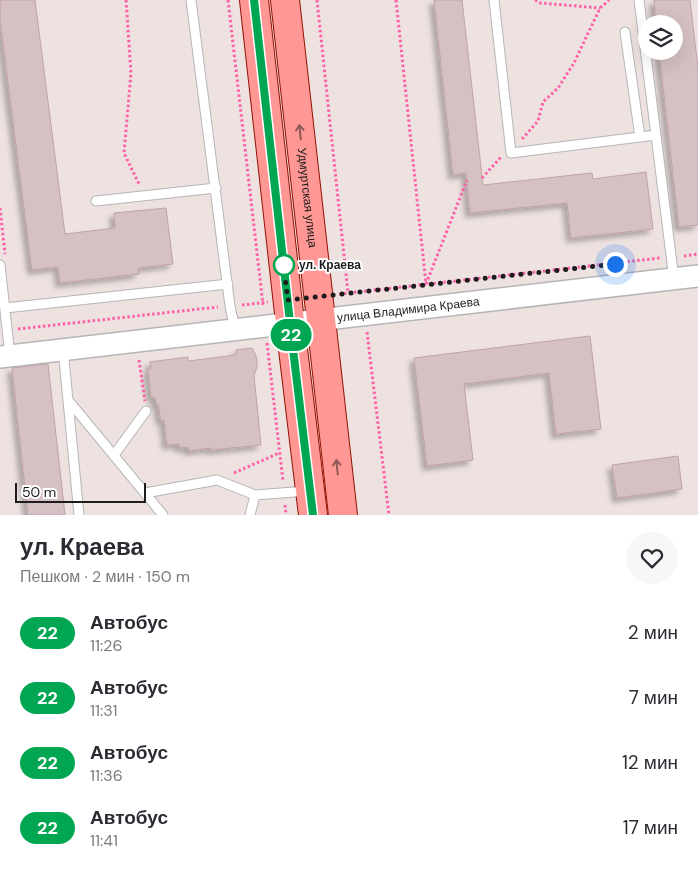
<!DOCTYPE html>
<html lang="ru">
<head>
<meta charset="utf-8">
<style>
	body { margin:0; font-family:"DM Sans",sans-serif; background:#f7f7f7; color:#2b2b33; height:100vh; display:flex; flex-direction:column; font-size:19px; white-space:nowrap }
	* { box-sizing:border-box; margin:0 }
	p { font-size:16px; color:#7c7c81 }
	.icon { flex:none; width:28px; height:28px; fill:none; stroke:currentColor; stroke-width:2; stroke-linecap:round; stroke-linejoin:round }
	.map { position:relative; height:515px; overflow:hidden }
	.side { display:flex; flex-direction:column; background:#fff; flex:1 }
	.side>* { flex:none }
	.badge { padding:0 10px; border-radius:16px; font-size:18px; line-height:32px }
	.buttons { position:absolute; left:638px; top:15px; display:grid; gap:10px }
	.buttons a { display:grid; place-items:center; width:45px; height:45px; border-radius:50%; background:#fff; box-shadow:0 5px 20px #0002; font-size:25px }
	.scale { position:absolute; left:15px; bottom:12px; width:131px; box-sizing:border-box; padding-left:5px; border:2px solid #1c1c1c; border-top:0; font-size:14px; line-height:18px; white-space:nowrap; color:#1c1c1c; -webkit-text-stroke:4px #fff; paint-order:stroke }
	.you { position:absolute; width:25px; height:25px; margin:-12px; border:4px solid #fff; border-radius:50%; background:#1a73e8; box-shadow:0 0 0 8px #1a73e833 }
	.map>.badge { position:absolute; translate:-50% -50%; box-shadow:0 0 0 2px #fff }
	.round { display:grid; place-items:center; flex:none; width:52px; height:52px; border-radius:26px; background:#f7f7f7 }
	.head { display:flex; align-items:center; justify-content:space-between; height:85px; padding:0 20px }
	h1 { font-size:24px; font-weight:800; line-height:38px }
	ul { padding:0; list-style:none }
	li { display:flex; align-items:center; gap:15px; height:65px; padding:0 20px }
	li div { flex:1 }
	li b { display:block; font-size:19px }
	li em { font-style:normal }
	li .badge { min-width:55px; font-weight:700; text-align:center }
	.map>svg:first-child { display:block }
	.building { fill:#d5c1c3; stroke:#c1a2a5; filter:url(#shadow) }
	.lines { fill:none; stroke-linecap:round; stroke-linejoin:round }
	.service-casing { stroke:#b5b5b5; stroke-width:11 }
	.tertiary-casing { stroke:#b5b5b5; stroke-width:24 }
	.primary-casing { stroke:#941200; stroke-width:30 }
	.path { stroke:#ff61a7; stroke-width:3; stroke-dasharray:2.5 2.5; stroke-linecap:butt }
	.service { stroke:#fff; stroke-width:9 }
	.tertiary { stroke:#fff; stroke-width:21 }
	.primary { stroke:#ff9795; stroke-width:28 }
	.oneway { stroke:#8e5a58 }
	.line-casing { stroke:#fff; stroke-width:11 }
	.line { stroke:#00a651; stroke-width:8 }
	.walk { stroke:#1c1c1c; stroke-width:5; stroke-dasharray:0 9 }
	.stop-dot { fill:#fff; stroke:#00a651; stroke-width:2.5 }
	.labels { text-anchor:middle; stroke-width:4; stroke-linejoin:round; paint-order:stroke }
	.street-label { font-size:12px; fill:#1c1c1c; stroke:#fff }
	.stop-label { font-size:12px; font-weight:bold; fill:#1c1c1c; stroke:#fff; text-anchor:start }
</style>
</head>
<body>
<div class="map">
<svg width="698" height="515" viewBox="0 0 698 515">
	<defs>
		<filter id="shadow"><feDropShadow dx="-4.5" dy="4.5" stdDeviation="2.5" flood-color="#0004"/></filter>
	</defs>
	<rect width="100%" height="100%" fill="#eee2e1"/>
	<!-- building -->
	<path class="building" d="M0,0H35L65,234L115,228L114,213L166,208L173,264L138,268L139,274L60,283L58,267L32,270L0,20Z
		M434,0H462L483,185L592,173L593,179L646,172L653,229L571,238L567,203L470,213L466,173L453,175Z
		M654,0H690L698,68V225L679,227L659,51H674V24H656Z
		M590,336L601,429L556,434L549,373L464,384L473,460L427,466L414,358Z
		M252,348L255,353L257,360V367L254,375L261,445L211,450V448L189,451L188,447L180,448L179,444L167,445L164,420L161,421L158,404H156L155,397H151L148,369L151,368L150,362L188,357V361L236,355V350Z
		M48,364L65,515H28L12,368Z
		M678,456L682,489L617,498L612,465Z"/>
	<g class="lines">
		<!-- service casing -->
		<g class="service-casing">
			<path id="service" d="M191,0L230,306L235,329
				M494,0L511,153L656,135
				M639,0L674,279
				M625,32L640,137
				M96,201L216,188
				M0,265L10,356
				M5,308L228,284
				M63,349L79,515
				M68,400L163,515
				M114,455L146,411
				M145,493L217,480L255,495L307,491
				M250,515L255,495"/>
		</g>
		<!-- tertiary casing -->
		<g class="tertiary-casing">
			<g id="tertiary">
				<path id="s1" d="M0,357L698,276"/>
			</g>
		</g>
		<!-- primary casing -->
		<g class="primary-casing">
			<g id="primary">
				<path d="M254,0L293,349L313,515"/>
				<path id="s2" d="M285,0L343,515"/>
			</g>
		</g>
		<!-- path -->
		<path class="path" d="M126,0L131,73L124,153L139,184
			M228,0L263,305
			M317,0L348,293
			M396,0L426,284
			M535,0L540,3L600,8
			M522,139L538,121L543,102L558,88L574,63L600,8L609,0
			M482,178L501,157
			M0,208L5,254
			M684,256L698,254
			M426,284L467,180
			M339,294L660,258
			M242,305L268,302
			M18,329L218,307
			M367,332L389,515
			M267,343L283,481
			M139,360L145,401
			M234,473L279,453
			M285,505L286,515"/>
		<!-- service -->
		<use href="#service" class="service"/>
		<!-- tertiary -->
		<use href="#tertiary" class="tertiary"/>
		<!-- primary -->
		<use href="#primary" class="primary"/>
	</g>
	<!-- one-way arrows -->
	<defs><path id="oneway-shaft" d="M-6 0H5M1.5-3L5.5 0L1.5 3" fill="none" stroke-width="1.6" stroke-linecap="round" stroke-linejoin="round" transform="scale(1.25)"/></defs>
	<g class="oneway">
		<use href="#oneway-shaft" transform="translate(300 132) rotate(-96)"/>
		<use href="#oneway-shaft" transform="translate(337 467) rotate(-96)"/>
	</g>
	<g class="lines">
		<!-- line casing -->
		<g class="line-casing">
			<path id="line" d="M254,0L293,349L313,515"/>
		</g>
		<!-- line -->
		<use href="#line" class="line"/>
		<!-- walk -->
		<path class="walk" d="M284,265L282,256L288,300L615,264"/>
	</g>
	<!-- markers -->
	<circle class="stop-dot" cx="284" cy="265" r="10"/>
	<g class="labels">
		<!-- street labels -->
		<g class="street-label">
			<text dy="4" stroke="none"><textPath href="#s2" startOffset="199">Удмуртская улица</textPath></text>
			<text dy="4" stroke="none"><textPath href="#s1" startOffset="411">улица Владимира Краева</textPath></text>
		</g>
		<!-- stop labels -->
		<g class="stop-label">
			<text x="299" y="269">ул. Краева</text>
		</g>
	</g>
</svg>
<div class="buttons">
<a><svg class="icon" aria-label="layers" viewBox="0 0 24 24"><path d="M12 4l9 5-9 5-9-5zM3 14l9 5 9-5"/></svg></a>
</div>
<div class="scale">50 m</div>
<div class="you" style="left:615px;top:264px"></div>
<b class="badge" style="left:291px;top:335px;background:#00a651;color:#fff">22</b>
</div>
<section class="side">
<div class="head"><div><h1>ул. Краева</h1><p>Пешком · 2 мин · 150 m</p></div><a class="round"><svg class="icon" aria-label="heart" viewBox="0 0 24 24"><path d="M12 20l-8-8c-3-5 5-10 8-4 3-6 11-1 8 4z"/></svg></a></div>
<ul>
<li><span class="badge" style="background:#00a651;color:#fff">22</span><div><b>Автобус</b><p>11:26</p></div><em>2 мин</em></li>
<li><span class="badge" style="background:#00a651;color:#fff">22</span><div><b>Автобус</b><p>11:31</p></div><em>7 мин</em></li>
<li><span class="badge" style="background:#00a651;color:#fff">22</span><div><b>Автобус</b><p>11:36</p></div><em>12 мин</em></li>
<li><span class="badge" style="background:#00a651;color:#fff">22</span><div><b>Автобус</b><p>11:41</p></div><em>17 мин</em></li>
</ul>
</section>
</body>
</html>
